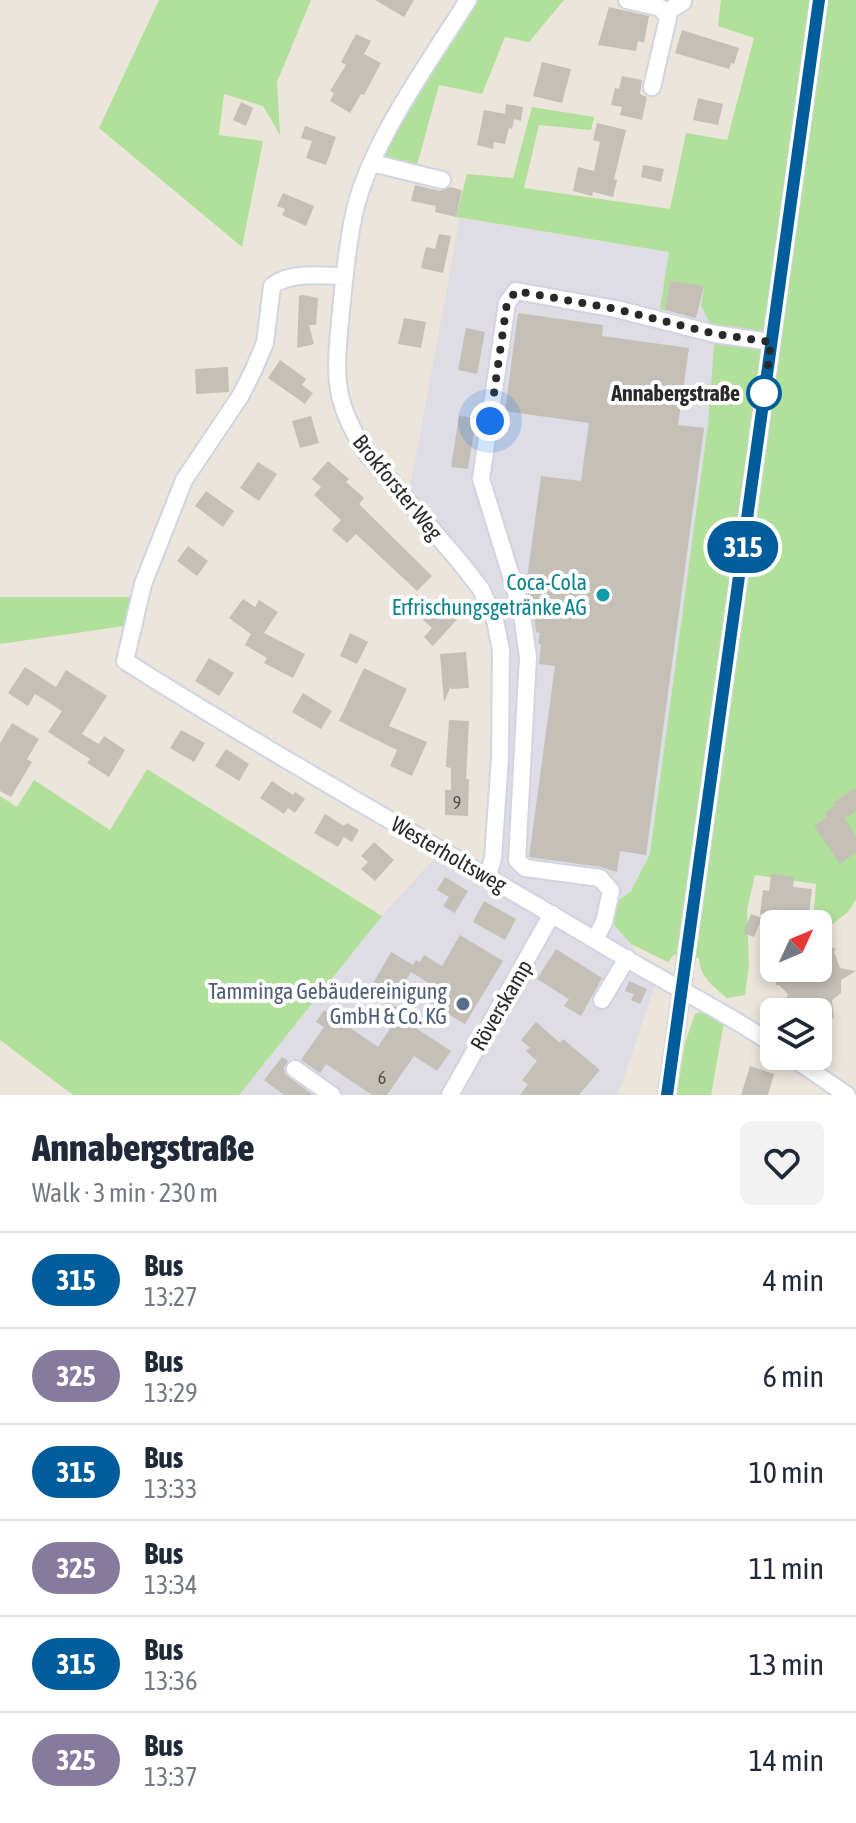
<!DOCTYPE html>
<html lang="en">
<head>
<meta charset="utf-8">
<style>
	body { margin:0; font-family:"Asap Condensed",sans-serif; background:#f2f2f3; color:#1f2937; height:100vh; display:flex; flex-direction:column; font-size:30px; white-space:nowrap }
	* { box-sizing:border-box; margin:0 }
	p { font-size:26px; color:#747a83 }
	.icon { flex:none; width:44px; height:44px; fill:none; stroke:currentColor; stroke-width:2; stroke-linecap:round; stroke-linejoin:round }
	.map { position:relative; height:1095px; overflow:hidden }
	.drawer { display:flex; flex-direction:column; background:#fff; flex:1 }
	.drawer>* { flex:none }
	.badge { padding:0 16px; border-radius:26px; font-size:28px; line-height:52px }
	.needle { width:52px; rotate:46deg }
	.tools { position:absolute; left:760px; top:910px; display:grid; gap:16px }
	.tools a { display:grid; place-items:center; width:72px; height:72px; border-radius:12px; background:#fff; box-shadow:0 4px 12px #0003; font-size:40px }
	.you { position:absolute; width:40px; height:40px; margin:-20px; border:6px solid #fff; border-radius:50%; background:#1a73e8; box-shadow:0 0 0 12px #1a73e833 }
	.map>.badge { position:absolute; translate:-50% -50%; box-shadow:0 0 0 4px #fff }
	.round { display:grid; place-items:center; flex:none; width:84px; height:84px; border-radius:12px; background:#f2f2f3 }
	.headline { display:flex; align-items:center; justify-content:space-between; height:136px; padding:0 32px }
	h1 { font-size:38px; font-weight:800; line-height:60px }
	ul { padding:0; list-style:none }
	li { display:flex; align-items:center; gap:24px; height:96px; padding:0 32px; border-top:2px solid #e0e1e3 }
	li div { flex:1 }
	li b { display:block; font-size:30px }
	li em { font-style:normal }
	li .badge { min-width:88px; font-weight:700; text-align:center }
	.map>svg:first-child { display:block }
	.industrial { fill:#dedce4 }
	.green { fill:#b1e09a }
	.building { fill:#c4bfb7 }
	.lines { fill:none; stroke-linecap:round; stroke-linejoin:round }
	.minor-casing { stroke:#d1d4e2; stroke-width:20 }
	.minor { stroke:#fff; stroke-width:16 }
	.line-casing { stroke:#fff; stroke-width:18 }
	.line { stroke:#005d9c; stroke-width:12 }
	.walk { stroke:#292929; stroke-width:8; stroke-dasharray:0 14.4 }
	.stop-dot { fill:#fff; stroke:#005d9c; stroke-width:4 }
	.culture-dot { fill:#0f9aa8; stroke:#fff; stroke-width:3 }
	.service-dot { fill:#5c6f8a; stroke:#fff; stroke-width:3 }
	.labels { text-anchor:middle; stroke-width:8; stroke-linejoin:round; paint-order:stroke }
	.number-label { font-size:18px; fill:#504e4c }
	.stop-label { font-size:22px; font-weight:bold; fill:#292929; stroke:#fff; text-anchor:end }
	.street-label { font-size:22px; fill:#292929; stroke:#fff }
	.culture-label { font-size:22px; fill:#0d838f; stroke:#fff; text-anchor:end }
	.service-label { font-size:22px; fill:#4e5e75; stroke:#fff; text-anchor:end }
</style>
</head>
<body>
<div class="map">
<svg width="856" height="1095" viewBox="0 0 856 1095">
	<rect width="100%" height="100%" fill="#ebe5dc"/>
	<!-- industrial -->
	<path class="industrial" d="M460,218L670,252V281L704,286L701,306L715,334L708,424L650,855L614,925L631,944L655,985L618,1095H239L382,916L439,853L494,882L500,866L509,671L501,626L485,587L410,489Z"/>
	<!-- green -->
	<path class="green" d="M159,0H311L277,82L280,135L263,106L224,94L219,135L263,141L242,247L99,128Z
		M478,0H564L529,42L505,37L482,94L439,85L417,165L383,157L427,77Z
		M721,0H856V899L848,912L830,926L813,921L816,884L755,875L747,910L749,964L745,995L727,998C714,987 699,976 699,958L674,955L668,962L631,944L614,925L615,903L631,891L650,854L708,424L715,334L701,306L704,287L670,281L665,310L660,309L669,252L456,217L467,174L513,178L532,107L594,117L591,130L539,125L524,188L670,209L686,133L727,140L754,38L718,26Z
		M0,597H134L131,625L0,644Z
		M147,769L382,916L239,1095H73L0,1040V796L17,807L34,780L110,830Z
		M703,1010L724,1022L711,1095H677L685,1043L695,1014Z"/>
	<!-- building -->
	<path class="building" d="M375,0H414L404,17Z
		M609,7L649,16L644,43L638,41L636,51L598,45Z
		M682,30L739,48L734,64L731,63L729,69L675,53Z
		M356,34L371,41L364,54L381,63L364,95L361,94L350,113L330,101L334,93L330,91L346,65L341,62Z
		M542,62L571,69L562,103L533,96Z
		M622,76L642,80L640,94L647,97L642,120L620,115L622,107L611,105L615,88L619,89Z
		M698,98L723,104L718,125L693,120Z
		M241,102L253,108L246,126L233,120Z
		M506,104L523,107L521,121L514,119L512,129L509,128L505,144L494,142L493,149L477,145L484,110L505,114Z
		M597,123L626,130L614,179L617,180L613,197L593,192L592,196L573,191L578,167L594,171L600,142L593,140Z
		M305,126L336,137L326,165L306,158L312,141L301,138Z
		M643,165L664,169L661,182L641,177Z
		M415,185L440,191L450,187L462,190L456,217L435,212L436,206L411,201Z
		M283,193L314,206L306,226L282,215L285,209L277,206Z
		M439,234L451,236L443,273L421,268L426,247L435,249Z
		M670,281L704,286L696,318L665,310Z
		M303,295L318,298L316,325H309L314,344L297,348L299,296Z
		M518,313L603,325L602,336L689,348L678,425L704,428L646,855L620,851L617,872L601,867L529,857L555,666L539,664L541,644H538L540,633L536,632L533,602H531L526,587L541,476L581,481L589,423L505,411Z
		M404,318L426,322L421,348L398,344Z
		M466,328L485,332L477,374L458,370Z
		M280,360L306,379L302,385L313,393L305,404L268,378Z
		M228,367L229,392L196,394L195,369Z
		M311,416L319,443L300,448L292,421Z
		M459,416L476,418L468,469L451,467Z
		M328,461L349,479L346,482L364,498L359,504L432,576L417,591L356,534L347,543L332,530L341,520L314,495L321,487L312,479Z
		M258,462L277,474L259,501L240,488Z
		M206,491L234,511L223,527L195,506Z
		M188,546L208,561L197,576L177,561Z
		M243,599L255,607L259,600L278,612L264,633L305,654L293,678L264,663L267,658L245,645L251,634L229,618Z
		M426,602L442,617L451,608L460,616L433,646L424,637L432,628L416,613Z
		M350,633L368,642L357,664L340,656Z
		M466,652L469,688L451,689V686L444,702L440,654Z
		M209,658L234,673L219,696L195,681Z
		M25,667L56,687L66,670L107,696L82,734L99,744L104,736L125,750L109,777L87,763L90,759L48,732L62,711L35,694L28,706L8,693Z
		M364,668L407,689L389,726L427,742L412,776L390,766L397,750L339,721Z
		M303,693L332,711L321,729L292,712Z
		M449,720L469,721L466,779H469L468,816L445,815V790H451V768L446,767Z
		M12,723L39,739L27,759L32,762L11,797L0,791V743Z
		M181,730L205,743L194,762L170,748Z
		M226,749L249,764L239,781L215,766Z
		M272,781L293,795L295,792L305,799L295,813L288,808L284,814L260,798Z
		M856,788V811L845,818L856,837V852L840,864L814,826L827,817L825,813L836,805L834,802Z
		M325,814L344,826L347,823L359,830L352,842L344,837L338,847L314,833Z
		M374,842L394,860L375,881L361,869L368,862L361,856Z
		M771,874L794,877L793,887L812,889L808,921L760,914L763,890L769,891Z
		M445,877L468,891L455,913L443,906L449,897L437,890Z
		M484,901L516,919L505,940L473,922Z
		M751,914L762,918L754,937L743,933Z
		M460,935L503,961L465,1024L423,999L432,985L411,972L397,995L374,982L391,952L413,965L416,960L420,962L424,955L442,966Z
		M818,942L836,949L834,952L840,968L856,971L841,980V993L832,1000L834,1019L820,1006L810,1010L798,1003L782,1009L788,994L779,985H776L777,968H818Z
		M556,949L602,978L581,1016L564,1006L569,999L537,979Z
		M629,981L647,989L640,1004L631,1000L634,994L625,991Z
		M388,1002L409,1015L405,1021L451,1051L437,1071L414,1056L387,1095H372L326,1064L320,1073L301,1060L324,1027L316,1022L324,1010L378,1047L396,1019L383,1011Z
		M536,1022L560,1043L563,1039L600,1070L579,1095H520L528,1084L522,1080L537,1061L526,1051L530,1048L521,1040Z
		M282,1057L288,1061L284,1067L285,1074L313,1095H284L264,1080Z
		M750,1066L774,1074L768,1095H741Z"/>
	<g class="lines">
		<!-- minor casing -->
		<g class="minor-casing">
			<path id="minor" d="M468,0C429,63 370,142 354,214C347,246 344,279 341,311C335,375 331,400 368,455L459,561L481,589L495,620L501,650L500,758L493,858L488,876
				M627,0L661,8L668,18L652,87
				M666,12L683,2
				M372,163L442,180
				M345,276C322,276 291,271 272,286L265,343L254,369L241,395L184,480L143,584L125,661C289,765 460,859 627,959C676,988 727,1013 774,1045
				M595,940L604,922L611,891L600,878L525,868L517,860L528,657L521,608L481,479L507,303L516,291L616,309L715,334L771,342
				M602,1000L627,958
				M790,1056L847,1095
				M295,1069L332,1095
				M450,1095L552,914
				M667,1095L819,0"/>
		</g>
		<!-- minor -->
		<use href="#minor" class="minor"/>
	</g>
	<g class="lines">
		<!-- line casing -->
		<g class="line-casing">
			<path id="line" d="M667,1095L819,0"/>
		</g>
		<!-- line -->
		<use href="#line" class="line"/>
		<!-- walk -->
		<path class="walk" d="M490,421L507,303L516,291L616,309L715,334L771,342L764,396V393"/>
	</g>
	<!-- markers -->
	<circle class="stop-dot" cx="764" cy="393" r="16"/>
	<circle class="culture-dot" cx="603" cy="595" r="8"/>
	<circle class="service-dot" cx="463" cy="1004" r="8"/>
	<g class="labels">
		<!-- number labels -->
		<g class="number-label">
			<text x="457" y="809">9</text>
			<text x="382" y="1084">6</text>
		</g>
		<!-- stop labels -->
		<g class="stop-label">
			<text x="740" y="401">Annabergstraße</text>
		</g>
		<!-- street labels -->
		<g class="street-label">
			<text transform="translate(398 487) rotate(51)" y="8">Brokforster Weg</text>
			<text transform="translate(449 854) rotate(30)" y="8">Westerholtsweg</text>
			<text transform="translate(501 1005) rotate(-60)" y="8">Röverskamp</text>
		</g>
		<!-- culture labels -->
		<g class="culture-label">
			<text x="587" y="590">Coca-Cola<tspan x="587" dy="25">Erfrischungsgetränke AG</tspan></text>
		</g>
		<!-- service labels -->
		<g class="service-label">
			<text x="447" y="999">Tamminga Gebäudereinigung<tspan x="447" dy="25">GmbH &amp; Co. KG</tspan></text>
		</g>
	</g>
</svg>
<div class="tools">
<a><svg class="needle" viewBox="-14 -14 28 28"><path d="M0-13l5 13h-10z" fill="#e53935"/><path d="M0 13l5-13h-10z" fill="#747a83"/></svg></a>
<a><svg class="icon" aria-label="layers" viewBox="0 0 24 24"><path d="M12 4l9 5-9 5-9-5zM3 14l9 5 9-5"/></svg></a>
</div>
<div class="you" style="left:490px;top:421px"></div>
<b class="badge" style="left:743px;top:547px;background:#005d9c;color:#fff">315</b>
</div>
<section class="drawer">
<div class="headline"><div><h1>Annabergstraße</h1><p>Walk · 3 min · 230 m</p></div><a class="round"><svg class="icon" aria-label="heart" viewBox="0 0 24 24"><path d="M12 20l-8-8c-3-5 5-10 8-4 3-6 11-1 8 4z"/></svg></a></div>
<ul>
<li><span class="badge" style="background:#005d9c;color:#fff">315</span><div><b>Bus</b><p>13:27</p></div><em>4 min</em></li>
<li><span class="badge" style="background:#867b9d;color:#fff">325</span><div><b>Bus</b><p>13:29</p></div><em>6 min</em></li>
<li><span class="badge" style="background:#005d9c;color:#fff">315</span><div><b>Bus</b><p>13:33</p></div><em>10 min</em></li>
<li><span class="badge" style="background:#867b9d;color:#fff">325</span><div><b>Bus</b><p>13:34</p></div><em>11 min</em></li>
<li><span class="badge" style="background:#005d9c;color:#fff">315</span><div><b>Bus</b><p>13:36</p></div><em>13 min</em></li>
<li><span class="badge" style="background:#867b9d;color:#fff">325</span><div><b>Bus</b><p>13:37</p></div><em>14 min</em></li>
</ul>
</section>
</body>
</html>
